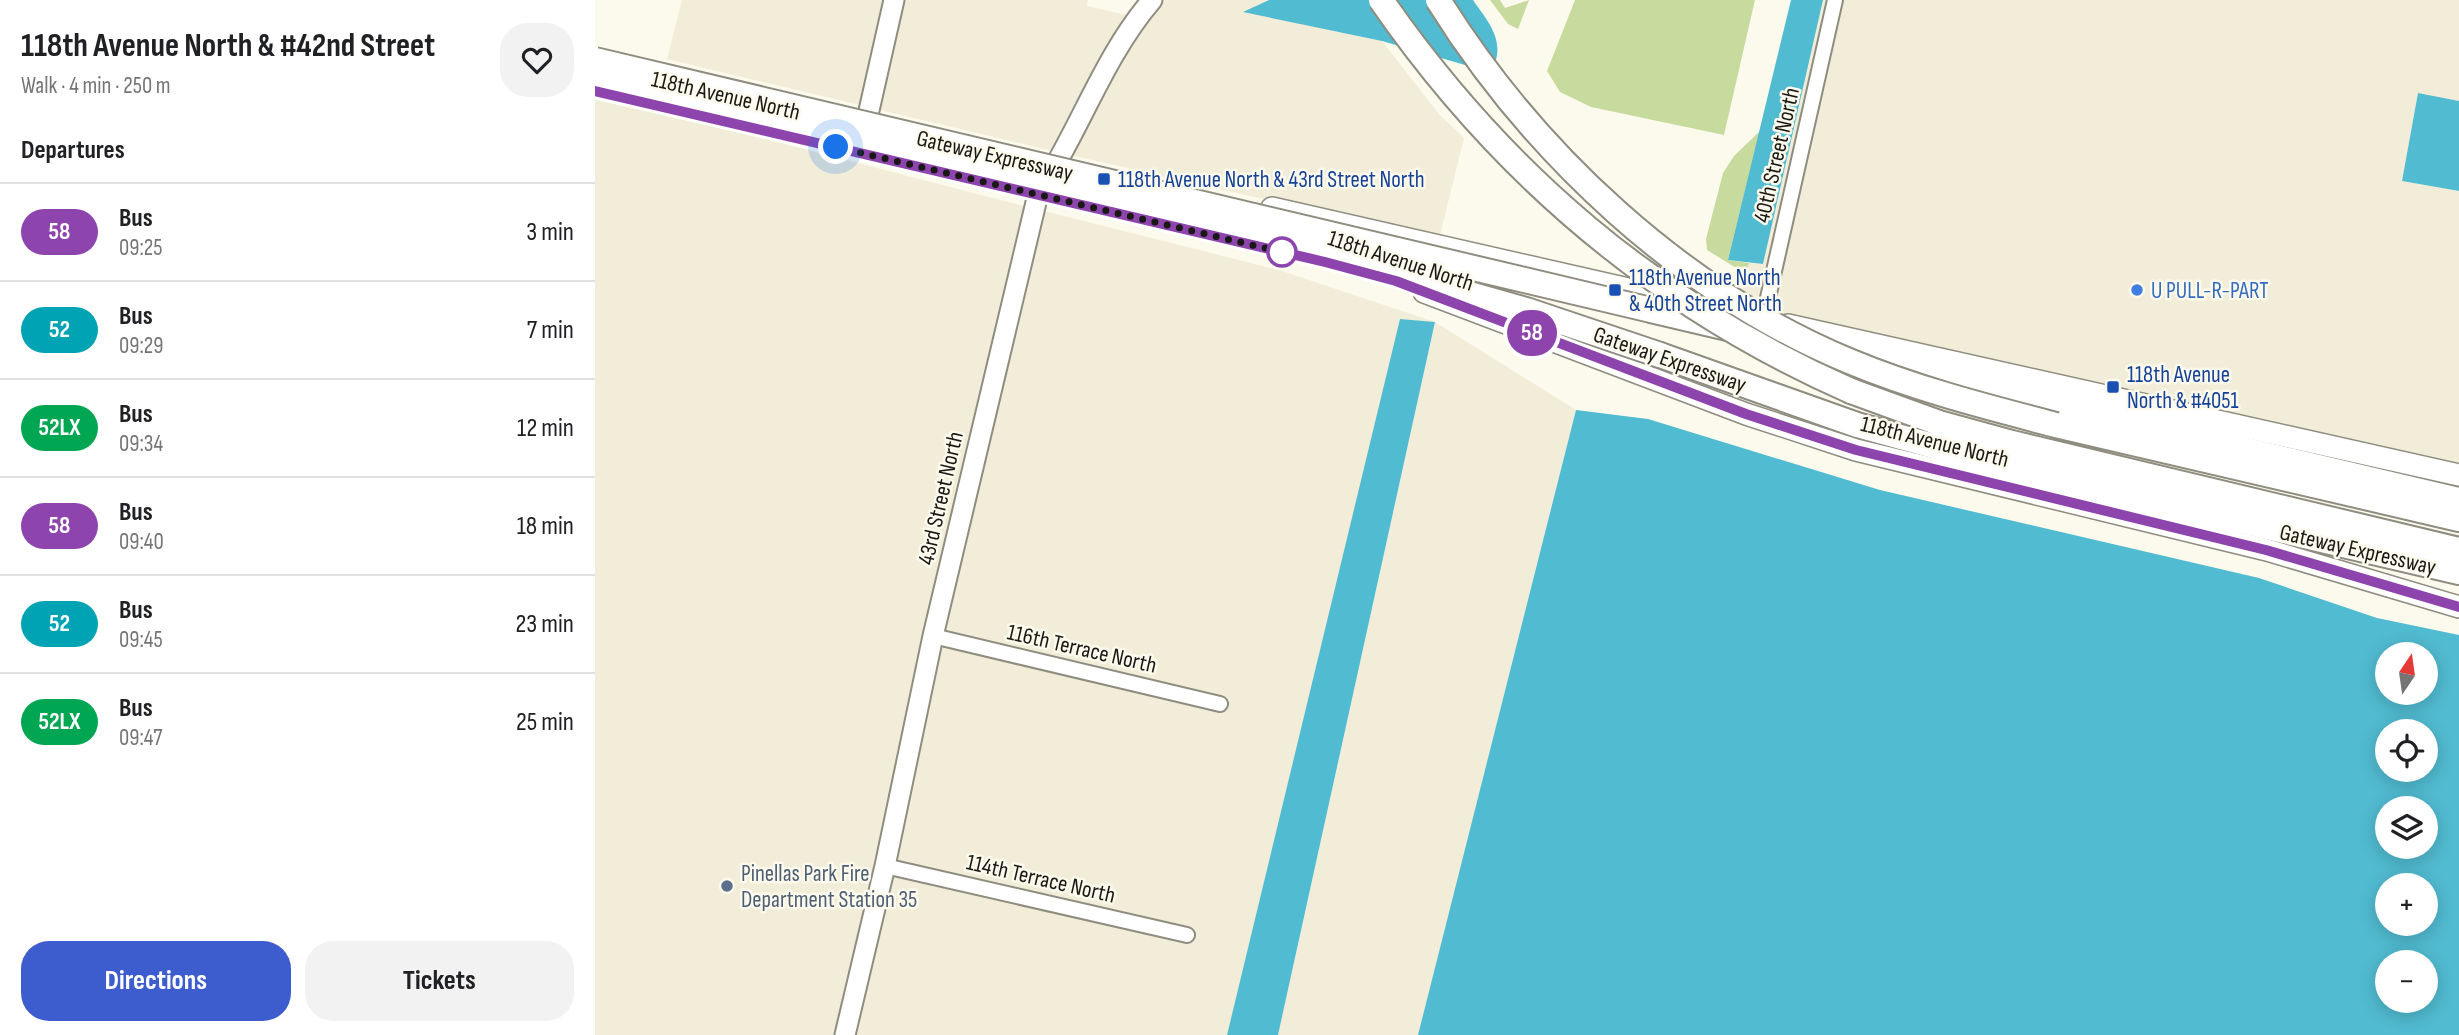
<!DOCTYPE html>
<html lang="en">
<head>
<meta charset="utf-8">
<style>
	body { margin:0; font-family:"Sofia Sans Condensed",sans-serif; background:#f2f2f2; color:#202124; height:100vh; display:flex; flex-direction:column; font-size:26px; white-space:nowrap }
	* { box-sizing:border-box; margin:0 }
	p { font-size:23px; color:#757577 }
	.icon { flex:none; width:38px; height:38px; fill:none; stroke:currentColor; stroke-width:2; stroke-linecap:round; stroke-linejoin:round }
	.map { position:relative; flex:1; overflow:hidden }
	.panel { display:flex; flex-direction:column; background:#fff; width:595px }
	.panel>* { flex:none }
	.badge { padding:0 14px; border-radius:23px; font-size:24px; line-height:46px }
	.needle { width:46px; rotate:13deg }
	.fabs { position:absolute; left:1780px; top:642px; display:grid; gap:14px }
	.fabs a { display:grid; place-items:center; width:63px; height:63px; border-radius:50%; background:#fff; box-shadow:0 4px 18px #0003; font-size:35px }
	.you { position:absolute; width:35px; height:35px; margin:-18px; border:5px solid #fff; border-radius:50%; background:#1a73e8; box-shadow:0 0 0 10px #1a73e833 }
	.map>.badge { position:absolute; translate:-50% -50%; box-shadow:0 0 0 4px #fff }
	h2 { padding:0 21px; font-size:26px; line-height:63px }
	.round { display:grid; place-items:center; flex:none; width:74px; height:74px; border-radius:28px; background:#f2f2f2 }
	.overview { display:flex; align-items:center; justify-content:space-between; height:119px; padding:0 21px }
	h1 { font-size:33px; font-weight:700; line-height:52px }
	.action { display:flex; gap:14px; margin-top:auto; padding:14px 21px }
	.action a { flex:1; height:80px; border-radius:28px; background:#3d5cce; color:#fff; font-size:28px; font-weight:700; line-height:80px; text-align:center }
	.action a+a { background:#f2f2f2; color:#202124 }
	ul { padding:0; list-style:none }
	li { display:flex; align-items:center; gap:21px; height:98px; padding:0 21px; border-top:2px solid #e0e0e0 }
	li div { flex:1 }
	li b { display:block; font-size:26px }
	li em { font-style:normal }
	li .badge { min-width:77px; font-weight:700; text-align:center }
	main { display:flex; flex:1; min-height:0 }
	.map>svg:first-child { display:block }
	.built { fill:#f1edd8 }
	.green { fill:#c8db9f }
	.water { fill:#51bbd1; fill-rule:evenodd }
	.lines { fill:none; stroke-linecap:round; stroke-linejoin:round }
	.street-casing { stroke:#8f8d80; stroke-width:18 }
	.secondary-casing { stroke:#8f8d80; stroke-width:23 }
	.primary-casing { stroke:#8f8d80; stroke-width:24 }
	.highway-casing { stroke:#8f8d80; stroke-width:28 }
	.street { stroke:#fff; stroke-width:14 }
	.secondary { stroke:#fff; stroke-width:19 }
	.primary { stroke:#fff; stroke-width:21 }
	.highway { stroke:#fff; stroke-width:24 }
	.highway-bridge-casing { stroke:#8f8d80; stroke-width:28; stroke-linecap:butt }
	.highway-bridge { stroke:#fff; stroke-width:24 }
	.line-casing { stroke:#fff; stroke-width:16 }
	.line { stroke:#8e44ad; stroke-width:10 }
	.walk { stroke:#191814; stroke-width:7; stroke-dasharray:0 12.6 }
	.transit-dot { fill:#1a4fb4; stroke:#fcfaec; stroke-width:2.5 }
	.stop-dot { fill:#fff; stroke:#8e44ad; stroke-width:3.5 }
	.shop-dot { fill:#3f7fe0; stroke:#fcfaec; stroke-width:2.5 }
	.service-dot { fill:#5c6f8a; stroke:#fcfaec; stroke-width:2.5 }
	.labels { text-anchor:middle; stroke-width:5; stroke-linejoin:round; paint-order:stroke }
	.street-label { font-size:23px; fill:#191814; stroke:#fcfaec }
	.transit-label { font-size:23px; fill:#164399; stroke:#fcfaec; text-anchor:start }
	.shop-label { font-size:23px; fill:#366cbe; stroke:#fcfaec; text-anchor:start }
	.service-label { font-size:23px; fill:#4e5e75; stroke:#fcfaec; text-anchor:start }
</style>
</head>
<body>
<main>
<section class="panel">
<div class="overview"><div><h1>118th Avenue North &amp; #42nd Street</h1><p>Walk · 4 min · 250 m</p></div><a class="round"><svg class="icon" aria-label="heart" viewBox="0 0 24 24"><path d="M12 20l-8-8c-3-5 5-10 8-4 3-6 11-1 8 4z"/></svg></a></div>
<h2>Departures</h2>
<ul>
<li><span class="badge" style="background:#8e44ad;color:#fff">58</span><div><b>Bus</b><p>09:25</p></div><em>3 min</em></li>
<li><span class="badge" style="background:#00a3b4;color:#fff">52</span><div><b>Bus</b><p>09:29</p></div><em>7 min</em></li>
<li><span class="badge" style="background:#00a651;color:#fff">52LX</span><div><b>Bus</b><p>09:34</p></div><em>12 min</em></li>
<li><span class="badge" style="background:#8e44ad;color:#fff">58</span><div><b>Bus</b><p>09:40</p></div><em>18 min</em></li>
<li><span class="badge" style="background:#00a3b4;color:#fff">52</span><div><b>Bus</b><p>09:45</p></div><em>23 min</em></li>
<li><span class="badge" style="background:#00a651;color:#fff">52LX</span><div><b>Bus</b><p>09:47</p></div><em>25 min</em></li>
</ul>
<div class="action"><a>Directions</a><a>Tickets</a></div>
</section>
<div class="map">
<svg width="1864" height="1035" viewBox="0 0 1864 1035">
	<rect width="100%" height="100%" fill="#fcfaec"/>
	<!-- built -->
	<path class="built" d="M87,0H292L269,106L72,59Z
		M305,0H493L492,6L536,16L462,152L281,109Z
		M565,0H674L650,12L787,41L844,114L869,138L844,239L475,155L516,74Z
		M1228,0H1233L1164,306L1147,295L1154,263L1168,264Z
		M1246,0H1864V101L1823,93L1807,181L1864,191V468L1176,313Z
		M0,100L127,128L433,207L244,1035H0Z
		M445,210L687,271L840,322L981,410L823,1035H683L840,323L806,319L632,1035H256L294,874L596,943L599,930L297,860L343,644L628,712L632,699L346,631Z"/>
	<!-- green -->
	<path class="green" d="M895,0H905L910,8L934,0L923,29L913,24Z
		M980,0H1160L1129,135L996,107L965,92L952,71Z
		M1165,131L1133,260L1154,263L1151,274L1112,250L1111,239L1128,173L1139,156Z"/>
	<!-- water -->
	<path class="water" d="M674,0H878C891,19 909,38 900,63L877,67L787,41L648,12Z
		M1196,0H1228L1168,264L1133,260Z
		M1823,93L1864,101V191L1807,181Z
		M805,319L840,322L683,1035H632Z
		M981,410L1053,419L1285,490L1664,578L1782,618L1864,635V1035H823ZM1830,654V693H1792V654ZM1792,732H1830V770H1792ZM1792,808H1830V847H1792ZM1792,886H1830V924H1792ZM1830,962V1001H1792V962Z"/>
	<g class="lines">
		<!-- street casing -->
		<g class="street-casing">
			<path id="street" d="M1168,320L1240,0
				M338,636L625,704
				M290,866L592,935"/>
		</g>
		<!-- secondary casing -->
		<g class="secondary-casing">
			<path id="secondary" d="M273,115L299,0
				M250,1035L290,866L338,636L443,194C484,132 508,57 557,0"/>
		</g>
		<!-- primary casing -->
		<g class="primary-casing">
			<path id="primary" d="M677,208L1161,318
				M829,292L1151,414L1261,450L1672,550L1864,607
				M1193,325L1864,475"/>
		</g>
		<!-- highway casing -->
		<g class="highway-casing">
			<path id="highway" d="M1056,310L1213,347
				M1065,355L1262,425L1419,468L1864,572
				M1282,363L1864,500
				M1256,391L1344,423L1417,443L1864,550
				M1461,425L1864,519"/>
		</g>
		<!-- street -->
		<use href="#street" class="street"/>
		<!-- secondary -->
		<use href="#secondary" class="secondary"/>
		<!-- primary -->
		<use href="#primary" class="primary"/>
		<!-- highway -->
		<use href="#highway" class="highway"/>
		<!-- highway-bridge casing -->
		<g class="highway-bridge-casing">
			<path id="highway-bridge" d="M786,0C907,175 1061,305 1256,391
				M843,0C939,154 1086,291 1254,361C1321,389 1392,407 1461,425
				M0,60L1056,310
				M0,79L683,240L931,310L1065,355"/>
		</g>
		<!-- highway-bridge -->
		<use href="#highway-bridge" class="highway-bridge"/>
	</g>
	<g class="lines">
		<!-- line casing -->
		<g class="line-casing">
			<path id="line" d="M0,91L730,262L801,281L1151,414L1261,450L1671,550L1864,607"/>
		</g>
		<!-- line -->
		<use href="#line" class="line"/>
		<!-- walk -->
		<path class="walk" d="M241,147L687,252"/>
	</g>
	<!-- markers -->
	<g class="transit-dot">
		<rect x="502" y="172" width="14" height="14" rx="3.5"/>
		<rect x="1013" y="283" width="14" height="14" rx="3.5"/>
		<rect x="1511" y="380" width="14" height="14" rx="3.5"/>
	</g>
	<circle class="stop-dot" cx="687" cy="252" r="14"/>
	<circle class="shop-dot" cx="1542" cy="290" r="7"/>
	<circle class="service-dot" cx="132" cy="886" r="7"/>
	<g class="labels">
		<!-- street labels -->
		<g class="street-label">
			<text transform="translate(131 95) rotate(13)" y="8">118th Avenue North</text>
			<text transform="translate(400 155) rotate(13)" y="8">Gateway Expressway</text>
			<text transform="translate(1181 155) rotate(-77)" y="8">40th Street North</text>
			<text transform="translate(806 260) rotate(18)" y="8">118th Avenue North</text>
			<text transform="translate(1075 359) rotate(19)" y="8">Gateway Expressway</text>
			<text transform="translate(1340 441) rotate(14)" y="8">118th Avenue North</text>
			<text transform="translate(345 498) rotate(-77)" y="8">43rd Street North</text>
			<text transform="translate(1763 549) rotate(13)" y="8">Gateway Expressway</text>
			<text transform="translate(487 648) rotate(13)" y="8">116th Terrace North</text>
			<text transform="translate(446 878) rotate(13)" y="8">114th Terrace North</text>
		</g>
		<!-- transit labels -->
		<g class="transit-label">
			<text x="523" y="187">118th Avenue North &amp; 43rd Street North</text>
			<text x="1034" y="285">118th Avenue North<tspan x="1034" dy="26">&amp; 40th Street North</tspan></text>
			<text x="1532" y="382">118th Avenue<tspan x="1532" dy="26">North &amp; #4051</tspan></text>
		</g>
		<!-- shop labels -->
		<g class="shop-label">
			<text x="1556" y="298">U PULL-R-PART</text>
		</g>
		<!-- service labels -->
		<g class="service-label">
			<text x="146" y="881">Pinellas Park Fire<tspan x="146" dy="26">Department Station 35</tspan></text>
		</g>
	</g>
</svg>
<div class="fabs">
<a><svg class="needle" viewBox="-14 -14 28 28"><path d="M0-13l5 13h-10z" fill="#e53935"/><path d="M0 13l5-13h-10z" fill="#757577"/></svg></a>
<a><svg class="icon" aria-label="locate" viewBox="0 0 24 24"><circle cx="12" cy="12" r="6"/><path d="M12 2v4M12 18v4M2 12h4M18 12h4"/></svg></a>
<a><svg class="icon" aria-label="layers" viewBox="0 0 24 24"><path d="M12 4l9 5-9 5-9-5zM3 14l9 5 9-5"/></svg></a>
<a>+</a>
<a>−</a>
</div>
<div class="you" style="left:241px;top:147px"></div>
<b class="badge" style="left:937px;top:333px;background:#8e44ad;color:#fff">58</b>
</div>
</main>
</body>
</html>
